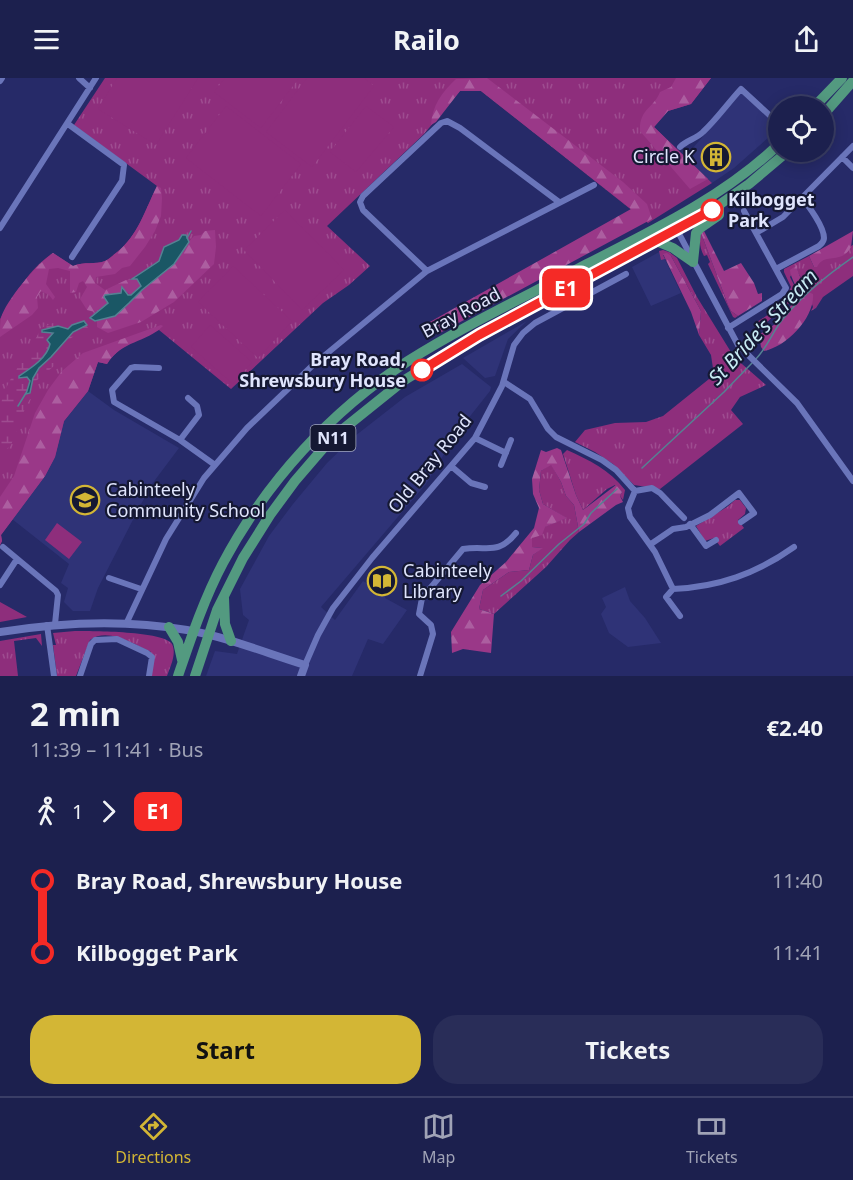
<!DOCTYPE html>
<html lang="en">
<head>
<meta charset="utf-8">
<style>
	body { margin:0; font-family:"Noto Sans",sans-serif; background:#292d58; color:#f1f3f6; height:100vh; display:flex; flex-direction:column; font-size:22px; white-space:nowrap }
	* { box-sizing:border-box; margin:0 }
	p { font-size:20px; color:#a0a3b6 }
	.icon { flex:none; width:33px; height:33px; fill:none; stroke:currentColor; stroke-width:2; stroke-linecap:round; stroke-linejoin:round }
	.map { position:relative; height:598px; overflow:hidden }
	.panel { display:flex; flex-direction:column; background:#1c204e; flex:1 }
	.panel>* { flex:none }
	.badge { padding:0 12px; border-radius:9px; font-size:21px; line-height:39px }
	.controls { position:absolute; left:768px; top:18px; display:grid; gap:12px }
	.controls a { display:grid; place-items:center; width:66px; height:66px; border-radius:50%; background:#1c204e; box-shadow:0 3px 15px #0003,0 0 0 2px #3a3e66; font-size:30px }
	.map>.badge { position:absolute; translate:-50% -50%; box-shadow:0 0 0 3px #fff }
	.legs { display:flex; align-items:center; gap:9px; height:66px; padding:0 30px; font-size:20px }
	.legs p { margin-inline-start:auto }
	.summary { display:flex; align-items:center; justify-content:space-between; height:102px; padding:0 30px }
	h1 { font-size:33px; font-weight:700; line-height:45px }
	.button { display:flex; gap:12px; margin-top:auto; padding:12px 30px }
	.button a { flex:1; height:69px; border-radius:24px; background:#d3b635; color:#111; font-size:24px; font-weight:700; line-height:69px; text-align:center }
	.button a+a { background:#292d58; color:#f1f3f6 }
	ul { padding:0 30px; list-style:none }
	li { display:flex; align-items:center; gap:21px; height:72px; font-size:22px }
	li i { display:grid; place-items:center; width:9px; height:100%; margin:0 8px; background:currentColor }
	li i::after { content:''; width:15px; height:15px; margin:-8px; border:4px solid; border-radius:50%; background:#1c204e }
	li p { margin-inline-start:auto }
	li:first-child i { background:linear-gradient(#0000 50%,currentColor 0) }
	li:last-child i { background:linear-gradient(currentColor 50%,#0000 0) }
	header { display:flex; justify-content:space-between; align-items:center; height:78px; padding:0 30px; background:#1c204e; font-size:27px; font-weight:700 }
	.menu { display:flex; justify-content:space-around; align-items:center; height:84px; border-top:2px solid #3a3e66; background:#1c204e; font-size:16px; color:#a0a3b6 }
	.menu a { display:grid; justify-items:center; gap:3px }
	.menu .active { color:#d3b635 }
	.map>svg:first-child { display:block }
	.built { fill:#2f3377 }
	.grass { fill:url(#grass-tufts) }
	.forest { fill:url(#forest-firs) }
	.wetland { fill:url(#wetland-marsh) }
	.pitch { fill:#8e2e7c }
	.water { fill:#1a5765; stroke:#558293; stroke-width:1.5 }
	.lines { fill:none; stroke-linecap:round; stroke-linejoin:round }
	.stream { stroke:#558293; stroke-width:1.5 }
	.minor { stroke:#6a75ba; stroke-width:6 }
	.tertiary { stroke:#6a75ba; stroke-width:8 }
	.trunk { stroke:#539a80; stroke-width:10 }
	.line-1-casing { stroke:#fff; stroke-width:14 }
	.line-1 { stroke:#f52a26; stroke-width:9 }
	.stop-1-dot { fill:#fff; stroke:#f52a26; stroke-width:3 }
	.labels { text-anchor:middle; stroke-width:4.5; stroke-linejoin:round; paint-order:stroke }
	.shield { fill:#151833; stroke:#a3a8c0; stroke-width:1.5 }
	.shield-label { font-size:16px; font-weight:bold; fill:#e0e5fd }
	.poi-label { font-size:18px; fill:#e0e5fd; stroke:#151833; text-anchor:start }
	.stop-label { font-size:18px; font-weight:bold; fill:#e0e5fd; stroke:#151833; text-anchor:start }
	.street-label { font-size:18px; fill:#e0e5fd; stroke:#151833 }
	.water-label { font-size:20px; font-style:italic; fill:#c7eaf3; stroke:#151833 }
</style>
</head>
<body>
<header><svg class="icon" aria-label="menu" viewBox="0 0 24 24"><path d="M4 6h16M4 12h16M4 18h16"/></svg>Railo<svg class="icon" aria-label="share" viewBox="0 0 24 24"><path d="M12 15V3M7 8l5-5 5 5M5 13v7h14v-7"/></svg></header>
<div class="map">
<svg width="853" height="598" viewBox="0 0 853 598">
	<defs>
		<pattern id="grass-tufts" width="24" height="20" patternUnits="userSpaceOnUse" patternTransform="scale(1.5)"><rect width="24" height="20" fill="#8e2e7c"/><path d="M3 7l-1-3M5 7V3M7 7l1-3M15 17l-1-3M17 17v-4M19 17l1-3" fill="none" stroke="#9e4c90"/></pattern>
		<pattern id="forest-firs" width="22" height="20" patternUnits="userSpaceOnUse" patternTransform="scale(1.5)"><rect width="22" height="20" fill="#9a3888"/><path d="M5 1l3.5 6h-7zM16 11l3.5 6h-7z" fill="#ac5ea0"/></pattern>
		<pattern id="wetland-marsh" width="20" height="14" patternUnits="userSpaceOnUse" patternTransform="scale(1.5)"><rect width="20" height="14" fill="#8e2e7c"/><path d="M1 5h8M5 5V1M11 12h8M15 12V8" fill="none" stroke="#9e4c90"/></pattern>
	</defs>
	<rect width="100%" height="100%" fill="#262a68"/>
	<!-- built -->
	<path class="built" d="M741,15L778,48V51L734,90L712,105L685,79Z
		M661,173L681,215L651,228L632,189Z
		M527,243L508,261L495,298L485,300L463,280Z
		M462,286L491,309L490,313L456,356L426,406L321,529L335,542L363,503L386,516L385,520L407,532L383,566L368,561L352,598H206L215,573L237,576L249,542L243,537L240,511L269,458L293,426L327,385L355,358L405,319Z
		M88,313L114,332L179,370L152,406L140,428L98,510L90,533H73L64,524L68,510L61,505L69,486L12,441L45,398L55,379L64,343Z
		M625,509L630,523L645,540L661,565L628,569L609,555L601,536L606,529L602,520Z"/>
	<!-- grass -->
	<path class="grass" d="M105,0H711L691,26L668,33L654,49L712,105L648,145L481,13H460L424,56L327,148L370,188L349,207L323,225L231,311L159,252C139,261 119,267 107,286L98,284L88,313L64,343L55,379L45,398L1,457L2,463L0,467V241C14,217 30,190 53,175L73,188C85,183 95,187 105,183C108,182 113,177 116,175C138,158 145,132 157,108L74,47Z
		M701,155L728,227L731,233L738,238L735,240L733,239L708,186L710,184L707,177L704,178C700,170 699,164 701,155Z
		M853,167V198L823,219L816,230L811,233L813,229C810,221 808,210 803,203C800,197 797,196 797,188L790,199L799,217L798,220L782,230L761,250L754,246L796,218L794,216L786,220L791,209L784,194V191L809,178L814,189L820,183Z
		M663,172L669,174L677,180L697,219L734,279L766,307L740,319L731,332L743,346L660,411L634,407L613,386L595,374L575,364L585,352L615,345L646,344L663,338L714,297L711,277L699,257L701,233L671,178L663,177L665,181L661,182L659,173Z
		M567,372C589,382 610,392 625,412L623,422L620,418L622,414L615,407L607,411L583,432L576,417L563,376Z
		M551,386L561,404L566,418L574,427L579,454L570,462L546,489L494,536L479,531L483,512L509,494L529,492L533,477L542,470L532,469V460L544,449L566,440L543,426L539,412L541,393Z
		M735,422H740L746,430L745,436L738,442L744,450L720,468L714,460L705,463L696,448L727,429Z
		M0,524L27,539L0,544Z
		M75,553C92,553 164,553 172,566C177,576 170,589 167,598H151V574C133,566 108,549 90,562L76,598H57L53,567H56L53,555Z
		M41,556L42,568L36,560L14,563L18,598H0V563Z"/>
	<!-- forest -->
	<path class="forest" d="M487,0L623,104L647,126L652,141L438,256L428,245L631,131L481,13H460L436,44L431,47C432,28 442,14 456,1Z
		M676,0H711L691,26L668,33L654,49L708,101L690,111L640,53C639,31 654,30 660,14L671,9Z
		M157,108L161,110L162,120L161,138L155,153L145,169L130,188L122,190L115,196L96,199L95,205L105,212L126,202L137,201L141,208L131,217L124,212C118,217 112,218 106,222L108,225L95,234L87,232L80,221L87,209L83,203L79,205L76,214L70,215V193L58,190L49,191L46,206L55,219L53,222L49,217L41,213L37,219L38,230L32,237L0,259C0,253 0,245 1,240C6,222 38,185 53,175L73,188C85,183 95,187 105,183C109,182 113,177 116,175C138,158 145,132 157,108Z
		M215,152L216,169L214,186L174,224L141,244L108,255L97,249V243L115,238L129,225L142,212L174,186L185,168L194,158L201,157L205,153Z
		M704,153L724,193L741,185L754,205L758,216L762,215V223L738,238L731,233L728,227L701,155Z
		M853,153L851,169C849,172 847,175 844,177C833,183 823,177 817,189H814L809,178Z
		M667,175L671,178L701,233L699,257L691,234L663,176Z
		M797,187C797,197 804,204 808,214L813,216C815,239 787,269 764,273L761,269L759,257C764,253 770,250 775,246C779,243 799,219 798,216C797,207 791,202 790,192Z
		M161,247L163,248C146,265 122,262 107,286L98,284L88,313L64,343L55,379L45,398L1,457L2,463L0,467V419L14,398L35,335L48,312L62,293L83,275Z
		M557,370L561,372L576,417L583,432L616,407L622,414L620,418L623,424L616,427L579,454L574,427L566,418L561,404L551,387L541,393L539,412L543,426L567,440L545,449L542,457L532,460V469L543,470L533,477L529,492L509,494L483,512L479,531L494,536L491,575L463,571L452,575L451,554L480,507L506,484L534,450L539,430L533,416L532,401L541,372L546,374Z"/>
	<!-- wetland -->
	<path class="wetland" d="M80,237L91,255L78,256L71,260L54,288L36,303L33,316L26,328L11,367L0,377C0,361 0,340 1,325C8,297 30,275 41,250L53,245L67,247L75,239Z"/>
	<!-- pitch -->
	<path class="pitch" d="M117,0H198L156,67L98,31Z
		M225,0H299L261,50L214,14Z
		M307,0H364L374,8L312,89L266,54Z
		M226,28L301,86L261,138L186,80Z
		M366,28L394,49L356,94L330,74Z
		M285,132L344,192L302,232L244,172Z
		M233,188L292,243L258,280L198,224Z
		M210,247L252,284L233,306L191,269Z
		M57,445L82,464L69,481L45,462Z"/>
	<!-- water -->
	<path class="water" d="M182,157H186L189,164L174,186L142,212L129,225L115,238L95,243L90,240L108,225L104,219L105,217L121,215L122,209L128,217H131L141,208L137,201H132L159,183L164,169L179,162Z
		M84,243L87,247L73,254L51,279L39,290L33,300L30,315L26,316L30,303L27,299L19,300V298C31,290 47,280 50,266L47,262L53,255L42,254V252L58,248L68,251L72,247Z"/>
	<g class="lines">
		<!-- stream -->
		<path class="stream" d="M187,160L191,153
			M755,282C767,270 772,255 782,242C802,217 827,197 853,179
			M18,328L26,315
			M642,390L724,314L752,285
			M501,518L521,503L559,466L584,446L591,435L617,411"/>
		<!-- minor -->
		<path class="minor" d="M79,0L90,10
			M0,3L2,0
			M68,46L124,87L122,103L72,179
			M680,69C687,62 696,61 703,54C717,41 728,25 741,11L778,45
			M842,79L853,90
			M0,150L96,0
			M677,152L738,267L797,325L853,403
			M756,155L783,139L853,68
			M776,191L819,168C822,165 824,164 824,160C824,149 809,128 802,121
			M427,193L363,132L360,124L363,118L441,45L447,43L460,50L559,124
			M728,250L782,216L786,210L744,133
			M159,290L135,289L131,290L112,312L114,324L180,362L215,387
			M504,304L530,321L548,351L556,359L602,382L616,392L635,413
			M475,360L506,375
			M180,362L199,337L197,328L188,320
			M501,387L511,362
			M451,388L471,405L485,409
			M684,440L660,415L652,410L635,413L628,430L630,439L655,474L673,511C718,509 756,496 794,469
			M690,446L706,468L716,462
			M651,466L673,451L686,449L710,437L739,415L754,435L741,444
			M3,469L56,513L58,517L55,546
			M109,500L141,511
			M0,507L17,481
			M673,511L666,519L680,538
			M127,544L166,461L204,400L247,350L313,287L427,193L594,107
			M47,547L54,598
			M305,587L318,557L333,530L372,480L475,360L502,308L514,267L523,255L535,245L626,196
			M80,598L91,566L95,562L117,561L147,575L152,579L149,598
			M420,598L433,556L431,547L419,536L422,520L463,471C488,467 497,478 516,455"/>
		<!-- tertiary -->
		<path class="tertiary" d="M0,554C62,544 124,541 187,552C227,559 266,575 305,587L301,598"/>
		<!-- trunk -->
		<path class="trunk" d="M815,28L842,0
			M824,36L853,3
			M656,163L673,170L693,184
			M693,184L696,155L700,150L719,137V128
			M224,520L225,546L231,563
			M169,549L178,564L182,582
			M178,598C191,560 204,521 223,485C266,404 331,333 408,283C465,247 527,218 587,186C654,152 723,119 778,67
			M195,598L217,532L243,480L270,437L295,403L332,360L403,303L463,266L706,136L749,106L787,74"/>
	</g>
	<g class="lines">
		<!-- line-1 casing -->
		<g class="line-1-casing">
			<path id="line-1" d="M422,292L479,257L712,132"/>
		</g>
		<!-- line-1 -->
		<use href="#line-1" class="line-1"/>
	</g>
	<!-- icons -->
	<defs>
		<g id="building-ring" transform="scale(1.5)"><circle r="9.5" fill="#151833" stroke="#d3b635" stroke-width="1.5"/><path d="M-4-6H4V6H1V3H-1V6H-4ZM-2.5-4.3h1.7v1.8h-1.7ZM.8-4.3h1.7v1.8H.8ZM-2.5-1h1.7V.8h-1.7ZM.8-1h1.7V.8H.8Z" fill="#d3b635"/></g>
		<g id="school-ring" transform="scale(1.5)"><circle r="9.5" fill="#151833" stroke="#d3b635" stroke-width="1.5"/><path d="M0-5L7-2L0 1L-7-2ZM-4 1L0 2.5L4 1V4Q0 6-4 4Z" fill="#d3b635"/></g>
		<g id="library-ring" transform="scale(1.5)"><circle r="9.5" fill="#151833" stroke="#d3b635" stroke-width="1.5"/><path d="M-6-4Q-3-5.5-.7-3.5V5Q-3 3-6 4ZM6-4Q3-5.5 .7-3.5V5Q3 3 6 4Z" fill="#d3b635"/></g>
	</defs>
	<g fill-rule="evenodd">
		<use href="#building-ring" x="716" y="79"/>
		<use href="#school-ring" x="85" y="422"/>
		<use href="#library-ring" x="382" y="503"/>
	</g>
	<!-- markers -->
	<g class="stop-1-dot">
		<circle cx="712" cy="132" r="10"/>
		<circle cx="422" cy="292" r="10"/>
	</g>
	<g class="labels">
		<!-- shield labels -->
		<rect class="shield" x="310.5" y="347" width="45" height="26" rx="4.5"/>
		<g class="shield-label">
			<text x="333" y="366">N11</text>
		</g>
		<!-- poi labels -->
		<g class="poi-label">
			<text x="695" y="85" text-anchor="end">Circle K</text>
			<text x="106" y="418">Cabinteely<tspan x="106" dy="21">Community School</tspan></text>
			<text x="403" y="499">Cabinteely<tspan x="403" dy="21">Library</tspan></text>
		</g>
		<!-- stop labels -->
		<g class="stop-label">
			<text x="728" y="128">Kilbogget<tspan x="728" dy="21">Park</tspan></text>
			<text x="406" y="288" text-anchor="end">Bray Road,<tspan x="406" dy="21">Shrewsbury House</tspan></text>
		</g>
		<!-- street labels -->
		<g class="street-label">
			<text transform="translate(461 235) rotate(-28)" y="6">Bray Road</text>
			<text transform="translate(430 386) rotate(-51)" y="6">Old Bray Road</text>
		</g>
		<!-- water labels -->
		<g class="water-label">
			<text transform="translate(763 249) rotate(-47)" y="7">St Bride's Stream</text>
		</g>
	</g>
</svg>
<div class="controls">
<a><svg class="icon" aria-label="locate" viewBox="0 0 24 24"><circle cx="12" cy="12" r="6"/><path d="M12 2v4M12 18v4M2 12h4M18 12h4"/></svg></a>
</div>
<b class="badge" style="left:566px;top:210px;background:#f52a26;color:#fff">E1</b>
</div>
<section class="panel">
<div class="summary"><div><h1>2 min</h1><p>11:39 – 11:41 · Bus</p></div><b>€2.40</b></div>
<div class="legs"><svg class="icon" aria-label="walk" viewBox="0 0 24 24"><circle cx="13" cy="4" r="2"/><path d="M13 8l-2 6 4 7M11 14l-3 7M7 12l3-4h3l4 4"/></svg>1<svg class="icon" aria-label="forward" viewBox="0 0 24 24"><path d="M9 5l7 7-7 7"/></svg><b class="badge" style="background:#f52a26;color:#fff">E1</b></div>
<ul>
<li><i style="color:#f52a26"></i><b>Bray Road, Shrewsbury House</b><p>11:40</p></li>
<li><i style="color:#f52a26"></i><b>Kilbogget Park</b><p>11:41</p></li>
</ul>
<div class="button"><a>Start</a><a>Tickets</a></div>
</section>
<nav class="menu">
<a class="active"><svg class="icon" aria-label="directions" viewBox="0 0 24 24"><path d="M12 3l9 9-9 9-9-9zM9 14v-3h6M13 9l2 2-2 2"/></svg>Directions</a>
<a><svg class="icon" aria-label="map" viewBox="0 0 24 24"><path d="M3 6l6-2 6 2 6-2v14l-6 2-6-2-6 2zM9 4v14M15 6v14"/></svg>Map</a>
<a><svg class="icon" aria-label="tickets" viewBox="0 0 24 24"><path d="M3 7h18v10H3zM15 7v10"/></svg>Tickets</a>
</nav>
</body>
</html>
